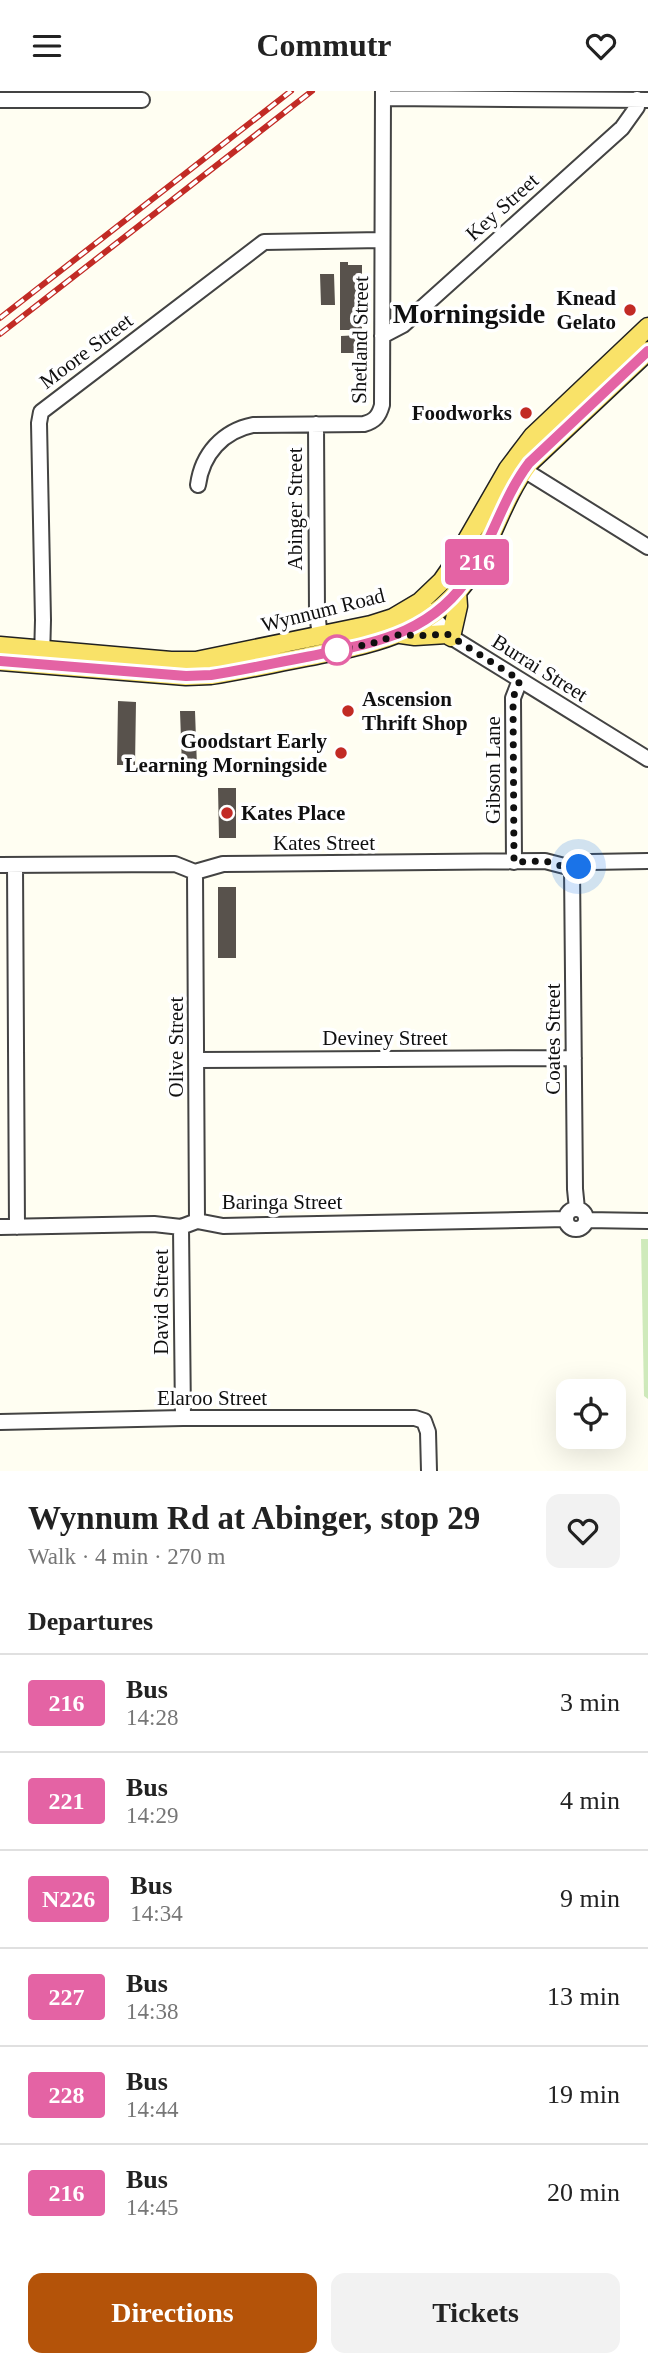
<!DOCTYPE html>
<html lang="en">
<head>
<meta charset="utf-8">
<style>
	body { margin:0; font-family:Georgia,serif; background:#f2f2f2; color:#222; height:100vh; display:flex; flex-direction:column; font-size:26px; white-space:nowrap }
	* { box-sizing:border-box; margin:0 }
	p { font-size:23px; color:#767676 }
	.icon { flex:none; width:38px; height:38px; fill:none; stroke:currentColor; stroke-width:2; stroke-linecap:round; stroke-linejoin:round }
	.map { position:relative; height:1380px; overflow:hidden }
	.sheet { display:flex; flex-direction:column; background:#fff; flex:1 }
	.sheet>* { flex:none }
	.badge { padding:0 14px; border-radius:5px; font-size:24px; line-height:46px }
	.tools { position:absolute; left:556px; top:1288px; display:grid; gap:14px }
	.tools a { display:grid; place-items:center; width:70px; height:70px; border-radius:14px; background:#fff; box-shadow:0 7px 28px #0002; font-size:35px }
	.you { position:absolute; width:35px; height:35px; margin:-18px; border:5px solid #fff; border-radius:50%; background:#1a73e8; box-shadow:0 0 0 10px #1a73e833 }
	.map>.badge { position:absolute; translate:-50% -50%; box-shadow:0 0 0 4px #fff }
	h2 { padding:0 28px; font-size:26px; line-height:63px }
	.round { display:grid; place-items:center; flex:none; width:74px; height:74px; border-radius:14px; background:#f2f2f2 }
	.summary { display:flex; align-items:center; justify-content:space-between; height:119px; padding:0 28px }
	h1 { font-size:33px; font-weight:600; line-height:52px }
	.button { display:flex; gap:14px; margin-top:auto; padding:14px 28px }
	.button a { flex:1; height:80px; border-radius:14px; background:#b45309; color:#fff; font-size:28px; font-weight:600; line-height:80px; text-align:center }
	.button a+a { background:#f2f2f2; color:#222 }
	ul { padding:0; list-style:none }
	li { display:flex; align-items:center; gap:21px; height:98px; padding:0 28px; border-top:2px solid #e0e0e0 }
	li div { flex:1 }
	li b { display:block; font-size:26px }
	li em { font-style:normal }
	li .badge { min-width:77px; font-weight:700; text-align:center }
	header { display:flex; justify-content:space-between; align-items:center; height:91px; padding:0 28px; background:#fff; font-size:32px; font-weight:600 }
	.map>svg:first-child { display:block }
	.green { fill:#cfeabb }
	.building { fill:#58524c }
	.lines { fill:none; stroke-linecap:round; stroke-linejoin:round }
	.minor-casing { stroke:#434343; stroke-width:18 }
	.major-casing { stroke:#212121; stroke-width:21 }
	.minor { stroke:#fff; stroke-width:14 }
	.major { stroke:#f9e268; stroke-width:18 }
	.rail-casing { stroke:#c22b25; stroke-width:6 }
	.rail { stroke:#fff; stroke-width:3.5; stroke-dasharray:10; stroke-linecap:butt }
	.line-casing { stroke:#fff; stroke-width:16 }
	.line { stroke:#e463a4; stroke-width:10 }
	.walk { stroke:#101010; stroke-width:7; stroke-dasharray:0 12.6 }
	.poi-dot { fill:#c22b25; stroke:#fff; stroke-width:2.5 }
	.stop-dot { fill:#fff; stroke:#e463a4; stroke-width:3.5 }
	.labels { text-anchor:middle; stroke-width:7; stroke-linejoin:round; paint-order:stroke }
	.street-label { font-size:21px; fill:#101010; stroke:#fff }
	.poi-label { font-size:21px; font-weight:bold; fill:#101010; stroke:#fff; text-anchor:end }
	.district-label { font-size:28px; font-weight:bold; fill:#101010; stroke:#fff }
</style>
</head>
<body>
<header><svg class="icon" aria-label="menu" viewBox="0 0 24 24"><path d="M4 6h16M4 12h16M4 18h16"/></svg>Commutr<svg class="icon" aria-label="heart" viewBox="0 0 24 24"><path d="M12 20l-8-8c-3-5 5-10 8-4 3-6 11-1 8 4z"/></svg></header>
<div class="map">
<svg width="648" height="1380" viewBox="0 0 648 1380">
	<rect width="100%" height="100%" fill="#fffef2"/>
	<!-- green -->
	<path class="green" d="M641,1148H648V1308L644,1305Z"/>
	<!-- building -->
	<path class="building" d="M340,171H348V174H362V239H340Z
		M320,183H334L335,214H321Z
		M361,244L362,262H341V245Z
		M118,610L136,611L135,674H117Z
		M180,620H195L197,676H182Z
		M218,697H236V747H219Z
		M218,796H236V867H218Z"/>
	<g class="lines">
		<!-- minor casing -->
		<g class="minor-casing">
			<path id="minor" d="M383,7L648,9
				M0,9H142
				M382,245L403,234L622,37L637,16V8
				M316,333L317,522L320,545
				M524,379L648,456
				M198,394C202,363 223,340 253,334L364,333C375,330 379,325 382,314L383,0
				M424,516L451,546L648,668
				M42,568L43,529L39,332L41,321L264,151L382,149
				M514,771L513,607L520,589
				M0,774L175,773L195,781L223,773L545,770L572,777L591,771L648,770
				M15,774L17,1136
				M572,777L575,1098L577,1118
				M195,781L197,1130
				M197,969L574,967
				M566 1128a10 10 0 1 1 20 0a10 10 0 1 1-20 0Z
				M586,1129L648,1130
				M0,1136L154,1133L181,1136L197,1130L223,1135L566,1128
				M181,1136L183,1327
				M0,1331L183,1327H415L424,1330L428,1341L429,1380"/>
		</g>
		<!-- major casing -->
		<g class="major-casing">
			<path id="major" d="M401,543L415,545L447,543
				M451,546L458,515L457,501
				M0,555L171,570H196L371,534L393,527L420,511L442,490L451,477L508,378L533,345L648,236
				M0,570L186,585L211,584C243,579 274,572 306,566C373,552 432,544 472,481C493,446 504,405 529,372L648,260"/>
		</g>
		<!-- minor -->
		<use href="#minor" class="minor"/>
		<!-- major -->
		<use href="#major" class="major"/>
		<!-- rail casing -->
		<g class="rail-casing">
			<path id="rail" d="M0,227L291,0
				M0,243L312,0"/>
		</g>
		<!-- rail -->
		<use href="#rail" class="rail"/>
	</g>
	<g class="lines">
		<!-- line casing -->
		<g class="line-casing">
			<path id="line" d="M0,570L186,585L211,584C243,579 274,572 306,566C373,552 433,544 472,481C493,446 504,405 529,372L648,260"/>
		</g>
		<!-- line -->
		<use href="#line" class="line"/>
		<!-- walk -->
		<path class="walk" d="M337,559L370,553L401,543L415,545L447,543L520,589L513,607L514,771L545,770L572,778L579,776"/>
	</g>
	<!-- markers -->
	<g class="poi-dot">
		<circle cx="630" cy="219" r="7"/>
		<circle cx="526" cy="322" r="7"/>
		<circle cx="348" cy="620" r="7"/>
		<circle cx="341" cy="662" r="7"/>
		<circle cx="227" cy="722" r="7"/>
	</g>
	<circle class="stop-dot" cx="337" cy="559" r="14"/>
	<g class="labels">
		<!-- street labels -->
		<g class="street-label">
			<text transform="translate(502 116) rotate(-42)" y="7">Key Street</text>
			<text transform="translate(360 249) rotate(-89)" y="7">Shetland Street</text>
			<text transform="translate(86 260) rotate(-37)" y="7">Moore Street</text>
			<text transform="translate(295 418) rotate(-90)" y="7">Abinger Street</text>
			<text transform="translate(323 519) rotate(-14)" y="7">Wynnum Road</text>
			<text transform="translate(540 577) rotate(32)" y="7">Burrai Street</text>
			<text transform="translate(493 679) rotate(-90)" y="7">Gibson Lane</text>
			<text x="324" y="759">Kates Street</text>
			<text x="385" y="954">Deviney Street</text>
			<text transform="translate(553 948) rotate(-90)" y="7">Coates Street</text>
			<text transform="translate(176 956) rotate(-90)" y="7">Olive Street</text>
			<text x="282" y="1118">Baringa Street</text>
			<text transform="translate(161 1211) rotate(-90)" y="7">David Street</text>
			<text x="212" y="1314">Elaroo Street</text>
		</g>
		<!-- poi labels -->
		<g class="poi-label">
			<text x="616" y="214">Knead<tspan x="616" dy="24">Gelato</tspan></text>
			<text x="512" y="329">Foodworks</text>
			<text x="362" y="615" text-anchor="start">Ascension<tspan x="362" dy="24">Thrift Shop</tspan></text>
			<text x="327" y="657">Goodstart Early<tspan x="327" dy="24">Learning Morningside</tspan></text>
			<text x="241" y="729" text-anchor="start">Kates Place</text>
		</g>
		<!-- district labels -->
		<g class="district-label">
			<text x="469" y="232">Morningside</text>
		</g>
	</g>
</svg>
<div class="tools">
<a><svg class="icon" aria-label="locate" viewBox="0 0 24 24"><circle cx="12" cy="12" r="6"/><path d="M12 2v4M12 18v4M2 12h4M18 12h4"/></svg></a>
</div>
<div class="you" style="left:579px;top:776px"></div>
<b class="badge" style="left:477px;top:471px;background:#e463a4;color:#fff">216</b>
</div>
<section class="sheet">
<div class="summary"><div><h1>Wynnum Rd at Abinger, stop 29</h1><p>Walk · 4 min · 270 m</p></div><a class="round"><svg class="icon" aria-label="heart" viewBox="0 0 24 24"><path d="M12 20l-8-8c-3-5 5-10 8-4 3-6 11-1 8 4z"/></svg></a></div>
<h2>Departures</h2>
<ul>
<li><span class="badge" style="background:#e463a4;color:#fff">216</span><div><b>Bus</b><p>14:28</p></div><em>3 min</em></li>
<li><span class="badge" style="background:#e463a4;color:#fff">221</span><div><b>Bus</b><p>14:29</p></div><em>4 min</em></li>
<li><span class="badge" style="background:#e463a4;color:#fff">N226</span><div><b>Bus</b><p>14:34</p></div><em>9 min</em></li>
<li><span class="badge" style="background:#e463a4;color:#fff">227</span><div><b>Bus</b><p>14:38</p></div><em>13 min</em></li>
<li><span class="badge" style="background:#e463a4;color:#fff">228</span><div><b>Bus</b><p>14:44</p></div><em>19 min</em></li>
<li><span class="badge" style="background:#e463a4;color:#fff">216</span><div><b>Bus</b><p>14:45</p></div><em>20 min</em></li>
</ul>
<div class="button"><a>Directions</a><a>Tickets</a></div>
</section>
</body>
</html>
